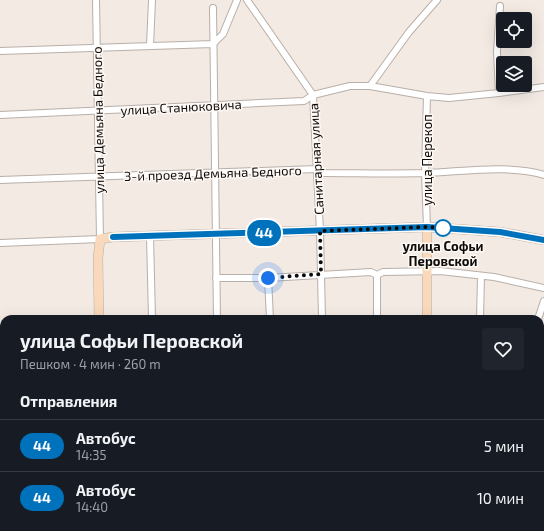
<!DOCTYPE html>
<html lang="ru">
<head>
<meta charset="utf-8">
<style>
	body { margin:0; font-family:"Exo 2",sans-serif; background:#20242c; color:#f1f3f6; height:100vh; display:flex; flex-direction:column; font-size:15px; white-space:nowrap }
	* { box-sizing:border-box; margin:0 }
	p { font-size:13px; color:#9ea1a6 }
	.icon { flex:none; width:22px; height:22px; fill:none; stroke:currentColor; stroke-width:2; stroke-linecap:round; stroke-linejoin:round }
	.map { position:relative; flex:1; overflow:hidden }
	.details { position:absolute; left:0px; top:315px; width:544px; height:216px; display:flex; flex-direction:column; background:#171b24; border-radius:12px 12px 0 0; box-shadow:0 4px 16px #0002 }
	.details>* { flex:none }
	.badge { padding:0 8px; border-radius:13px; font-size:14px; line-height:26px }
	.controls { position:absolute; left:496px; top:12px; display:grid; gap:8px }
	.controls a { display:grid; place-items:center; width:36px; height:36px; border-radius:4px; background:#171b24; box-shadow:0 4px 16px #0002; font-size:20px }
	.you { position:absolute; width:20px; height:20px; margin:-10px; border:3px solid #fff; border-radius:50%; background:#1a73e8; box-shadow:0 0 0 6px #1a73e833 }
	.map>.badge { position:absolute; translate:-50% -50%; box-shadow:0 0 0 2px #fff }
	h2 { padding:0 20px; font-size:15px; line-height:36px }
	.round { display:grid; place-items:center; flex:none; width:42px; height:42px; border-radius:4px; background:#20242c }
	.overview { display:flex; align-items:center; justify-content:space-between; height:68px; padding:0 20px }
	h1 { font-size:19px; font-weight:700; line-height:30px }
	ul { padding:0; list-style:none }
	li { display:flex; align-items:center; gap:12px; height:52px; padding:0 20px; border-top:1px solid #363941 }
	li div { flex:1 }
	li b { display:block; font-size:15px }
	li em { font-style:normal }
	li .badge { min-width:44px; font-weight:700; text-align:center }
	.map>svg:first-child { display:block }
	.built { fill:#eeded2 }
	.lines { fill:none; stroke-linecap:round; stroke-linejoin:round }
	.minor-casing { stroke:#b8afa9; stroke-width:8 }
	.secondary-casing { stroke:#b8afa9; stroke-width:10 }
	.minor { stroke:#fff; stroke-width:6 }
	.secondary { stroke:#f9d9bc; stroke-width:9 }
	.line-casing { stroke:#fff; stroke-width:9 }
	.line { stroke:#0072bc; stroke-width:6 }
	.walk { stroke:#0d0b09; stroke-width:4; stroke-dasharray:0 7.2 }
	.stop-dot { fill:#fff; stroke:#0072bc; stroke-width:2 }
	.labels { text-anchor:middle; stroke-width:3; stroke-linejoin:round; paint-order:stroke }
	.street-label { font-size:13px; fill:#0d0b09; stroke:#fef8f4 }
	.stop-label { font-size:13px; font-weight:bold; fill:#0d0b09; stroke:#fef8f4 }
</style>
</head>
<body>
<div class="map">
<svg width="544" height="531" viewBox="0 0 544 531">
	<rect width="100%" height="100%" fill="#f3eae4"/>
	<!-- built -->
	<path class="built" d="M188,527H239L238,531H186Z
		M282,527H371L370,531H280Z"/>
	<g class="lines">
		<!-- minor casing -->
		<g class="minor-casing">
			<path id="minor" d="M247,0L313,95
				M213,8L217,319
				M150,46L152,0
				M0,51L213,44L223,34L237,0
				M370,86L409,32L437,0
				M499,93L497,52L500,6
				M313,95L320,231L322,319
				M427,96L425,173L427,227
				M0,115L304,101L313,95L350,86H370L427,96L449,98L499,93L544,87
				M0,180L317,169L323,173C357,173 391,174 424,173C461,172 508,164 544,175
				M150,236L152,319
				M0,243L100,239L96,0
				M216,278H268L371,272L377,275L383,272L440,271L494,277L544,288
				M268,278L270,319
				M377,319V275
				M480,319L481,276
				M538,319L544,301
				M540,396H544
				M3,403L4,432
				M8,527V531
				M112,527L115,531
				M142,531L144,527
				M380,531L381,527
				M469,531L470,527"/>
		</g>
		<!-- secondary casing -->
		<g class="secondary-casing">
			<path id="secondary" d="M427,227V319
				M99,319L98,258L100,239L113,237L427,227L500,232L544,240
				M0,403H4"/>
		</g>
		<!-- minor -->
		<use href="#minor" class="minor"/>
		<!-- secondary -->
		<use href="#secondary" class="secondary"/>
	</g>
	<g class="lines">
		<!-- line casing -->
		<g class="line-casing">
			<path id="line" d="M113,237L427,227L500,232L544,240"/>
		</g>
		<!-- line -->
		<use href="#line" class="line"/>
		<!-- walk -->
		<path class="walk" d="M268,278L321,274L320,231L427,227L443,228"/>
	</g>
	<!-- markers -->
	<circle class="stop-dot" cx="443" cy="228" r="8"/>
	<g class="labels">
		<!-- street labels -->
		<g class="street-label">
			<text transform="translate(181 107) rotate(-3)" y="5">улица Станюковича</text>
			<text transform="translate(98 120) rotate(-91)" y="5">улица Демьяна Бедного</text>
			<text transform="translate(316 159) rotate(-93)" y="5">Санитарная улица</text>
			<text transform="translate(427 160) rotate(-90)" y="5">улица Перекоп</text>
			<text transform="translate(213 173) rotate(-2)" y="5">3-й проезд Демьяна Бедного</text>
		</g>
		<!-- stop labels -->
		<g class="stop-label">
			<text x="443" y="251">улица Софьи<tspan x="443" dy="15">Перовской</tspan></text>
		</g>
	</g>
</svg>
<div class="controls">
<a><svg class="icon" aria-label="locate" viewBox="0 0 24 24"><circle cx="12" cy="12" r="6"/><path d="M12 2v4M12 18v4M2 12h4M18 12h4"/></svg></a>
<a><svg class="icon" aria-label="layers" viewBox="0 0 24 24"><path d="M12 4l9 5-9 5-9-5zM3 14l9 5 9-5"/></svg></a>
</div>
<div class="you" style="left:268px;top:278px"></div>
<b class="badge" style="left:264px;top:233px;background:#0072bc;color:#fff">44</b>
<section class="details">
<div class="overview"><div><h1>улица Софьи Перовской</h1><p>Пешком · 4 мин · 260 m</p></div><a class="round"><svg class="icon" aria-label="heart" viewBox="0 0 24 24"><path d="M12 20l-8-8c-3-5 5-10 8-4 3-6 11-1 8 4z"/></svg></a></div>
<h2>Отправления</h2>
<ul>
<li><span class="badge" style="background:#0072bc;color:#fff">44</span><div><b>Автобус</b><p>14:35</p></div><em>5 мин</em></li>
<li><span class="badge" style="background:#0072bc;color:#fff">44</span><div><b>Автобус</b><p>14:40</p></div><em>10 мин</em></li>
</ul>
</section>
</div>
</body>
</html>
